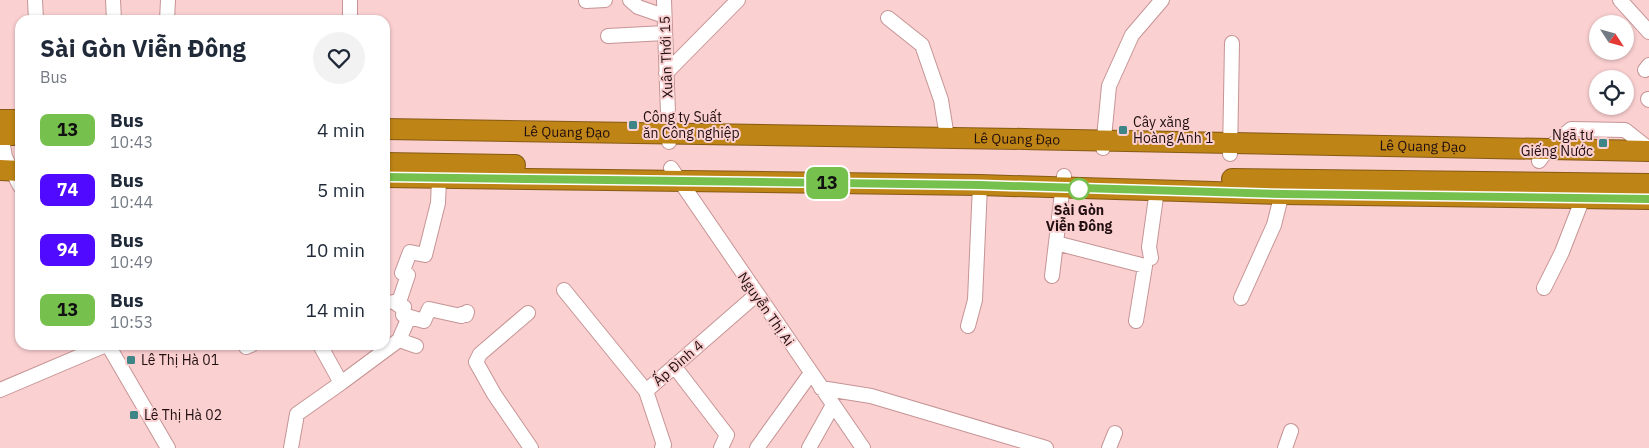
<!DOCTYPE html>
<html lang="en">
<head>
<meta charset="utf-8">
<style>
	body { margin:0; font-family:"IBM Plex Sans",sans-serif; background:#f2f2f3; color:#1f2937; height:100vh; display:flex; flex-direction:column; font-size:19px; white-space:nowrap }
	* { box-sizing:border-box; margin:0 }
	p { font-size:16px; color:#747a83 }
	.icon { flex:none; width:28px; height:28px; fill:none; stroke:currentColor; stroke-width:2; stroke-linecap:round; stroke-linejoin:round }
	.map { position:relative; flex:1; overflow:hidden }
	.panel { position:absolute; left:15px; top:15px; width:375px; height:335px; display:flex; flex-direction:column; background:#fff; border-radius:15px; box-shadow:0 1px 4px #0004 }
	.panel>* { flex:none }
	.badge { padding:0 10px; border-radius:8px; font-size:18px; line-height:32px }
	.needle { width:32px; rotate:126deg }
	.tools { position:absolute; left:1589px; top:15px; display:grid; gap:10px }
	.tools a { display:grid; place-items:center; width:45px; height:45px; border-radius:50%; background:#fff; box-shadow:0 1px 4px #0004; font-size:25px }
	.map>.badge { position:absolute; translate:-50% -50%; box-shadow:0 0 0 2px #fff }
	.round { display:grid; place-items:center; flex:none; width:52px; height:52px; border-radius:26px; background:#f2f2f3 }
	.headline { display:flex; align-items:center; justify-content:space-between; height:85px; padding:0 25px }
	h1 { font-size:24px; font-weight:700; line-height:38px }
	ul { padding:0; list-style:none }
	li { display:flex; align-items:center; gap:15px; height:60px; padding:0 25px }
	li div { flex:1 }
	li b { display:block; font-size:19px }
	li em { font-style:normal }
	li .badge { min-width:55px; font-weight:700; text-align:center }
	.map>svg:first-child { display:block }
	.lines { fill:none; stroke-linecap:round; stroke-linejoin:round }
	.minor-casing { stroke:#c69495; stroke-width:16 }
	.highway-casing { stroke:#875b14; stroke-width:22 }
	.minor { stroke:#fff; stroke-width:14 }
	.highway { stroke:#be8416; stroke-width:20 }
	.line-casing { stroke:#fff; stroke-width:11 }
	.line { stroke:#76c04d; stroke-width:8 }
	.poi-dot { fill:#3d8586; stroke:#fbd0d1; stroke-width:2 }
	.stop-dot { fill:#fff; stroke:#76c04d; stroke-width:2.5 }
	.labels { text-anchor:middle; stroke-width:4; stroke-linejoin:round; paint-order:stroke }
	.street-label { font-size:14px; fill:#200e10; stroke:#fbd0d1 }
	.poi-label { font-size:14px; fill:#200e10; stroke:#fbd0d1; text-anchor:start }
	.stop-label { font-size:14px; font-weight:bold; fill:#200e10; stroke:#fbd0d1 }
</style>
</head>
<body>
<div class="map">
<svg width="1649" height="448" viewBox="0 0 1649 448">
	<rect width="100%" height="100%" fill="#fbd0d1"/>
	<g class="lines">
		<!-- minor casing -->
		<g class="minor-casing">
			<path id="minor" d="M35,0L36,20
				M113,0L114,20
				M630,0L638,7L664,16
				M664,0L669,142
				M1620,0L1649,32
				M586,1L605,0
				M888,18L922,45L941,100L947,137
				M167,20L168,0
				M350,20V0
				M608,36L665,33
				M1645,70L1649,65
				M666,73L738,0
				M1648,99L1649,100
				M0,128L5,157L20,186
				M1103,148L1109,86L1132,35L1162,0
				M1230,154L1232,43
				M1539,161L1548,149L1571,129L1625,130L1649,149
				M671,168L863,448
				M1056,243L1145,266L1136,321
				M1151,258L1149,247L1157,190
				M1052,276L1064,176
				M1544,288L1562,252L1586,190
				M564,290L646,391
				M1241,298L1274,225L1284,185
				M393,302L404,307L403,315L424,321L429,309L461,316L462,314L466,315L467,312
				M398,305L408,275L402,273L410,252L425,255L438,203L439,179
				M528,313L480,354L476,362L494,394L531,448
				M968,326L975,300L980,185
				M399,340L416,346
				M108,345L168,448
				M246,347L251,345
				M674,366L727,435L721,448
				M341,383L399,340L409,317
				M821,388L871,396L1046,448
				M0,390L106,345
				M291,448L297,414L341,383L320,345
				M662,448L664,445L646,391L756,295
				M757,448L811,373
				M809,448L833,405
				M1109,448L1115,433
				M1285,448L1291,431"/>
		</g>
		<!-- highway casing -->
		<g class="highway-casing">
			<g id="highway">
				<path d="M0,120H20"/>
				<path id="s1" d="M385,129C806,136 1228,141 1649,151"/>
				<path d="M0,135H20"/>
				<path d="M385,163L515,165"/>
				<path d="M0,170L20,171"/>
				<path d="M385,177L980,185L1282,194L1649,199"/>
				<path d="M1232,179L1649,184"/>
			</g>
		</g>
		<!-- minor -->
		<use href="#minor" class="minor"/>
		<!-- highway -->
		<use href="#highway" class="highway"/>
	</g>
	<g class="lines">
		<!-- line casing -->
		<g class="line-casing">
			<path id="line" d="M385,177L980,185L1282,194L1649,199"/>
		</g>
		<!-- line -->
		<use href="#line" class="line"/>
	</g>
	<!-- markers -->
	<g class="poi-dot">
		<rect x="628" y="120" width="10" height="10" rx="2.5"/>
		<rect x="1118" y="125" width="10" height="10" rx="2.5"/>
		<rect x="1598" y="138" width="10" height="10" rx="2.5"/>
		<rect x="126" y="355" width="10" height="10" rx="2.5"/>
		<rect x="129" y="410" width="10" height="10" rx="2.5"/>
	</g>
	<circle class="stop-dot" cx="1079" cy="189" r="10"/>
	<g class="labels">
		<!-- street labels -->
		<g class="street-label">
			<text transform="translate(666 57) rotate(-92)" y="5">Xuân Thới 15</text>
			<text dy="5" stroke="none"><textPath href="#s1" startOffset="182">Lê Quang Đạo</textPath></text>
			<text dy="5" stroke="none"><textPath href="#s1" startOffset="632">Lê Quang Đạo</textPath></text>
			<text dy="5" stroke="none"><textPath href="#s1" startOffset="1038">Lê Quang Đạo</textPath></text>
			<text transform="translate(766 309) rotate(55)" y="5">Nguyễn Thị Ai</text>
			<text transform="translate(678 363) rotate(-41)" y="5">Ấp Đình 4</text>
		</g>
		<!-- poi labels -->
		<g class="poi-label">
			<text x="643" y="122">Công ty Suất<tspan x="643" dy="16">ăn Công nghiệp</tspan></text>
			<text x="1133" y="127">Cây xăng<tspan x="1133" dy="16">Hoàng Anh 1</tspan></text>
			<text x="1593" y="140" text-anchor="end">Ngã tư<tspan x="1593" dy="16">Giếng Nước</tspan></text>
			<text x="141" y="365">Lê Thị Hà 01</text>
			<text x="144" y="420">Lê Thị Hà 02</text>
		</g>
		<!-- stop labels -->
		<g class="stop-label">
			<text x="1079" y="215">Sài Gòn<tspan x="1079" dy="16">Viễn Đông</tspan></text>
		</g>
	</g>
</svg>
<div class="tools">
<a><svg class="needle" viewBox="-14 -14 28 28"><path d="M0-13l5 13h-10z" fill="#e53935"/><path d="M0 13l5-13h-10z" fill="#747a83"/></svg></a>
<a><svg class="icon" aria-label="locate" viewBox="0 0 24 24"><circle cx="12" cy="12" r="6"/><path d="M12 2v4M12 18v4M2 12h4M18 12h4"/></svg></a>
</div>
<b class="badge" style="left:827px;top:183px;background:#76c04d;color:#111">13</b>
<section class="panel">
<div class="headline"><div><h1>Sài Gòn Viễn Đông</h1><p>Bus</p></div><a class="round"><svg class="icon" aria-label="heart" viewBox="0 0 24 24"><path d="M12 20l-8-8c-3-5 5-10 8-4 3-6 11-1 8 4z"/></svg></a></div>
<ul>
<li><span class="badge" style="background:#76c04d;color:#111">13</span><div><b>Bus</b><p>10:43</p></div><em>4 min</em></li>
<li><span class="badge" style="background:#4f0aff;color:#fff">74</span><div><b>Bus</b><p>10:44</p></div><em>5 min</em></li>
<li><span class="badge" style="background:#4f0aff;color:#fff">94</span><div><b>Bus</b><p>10:49</p></div><em>10 min</em></li>
<li><span class="badge" style="background:#76c04d;color:#111">13</span><div><b>Bus</b><p>10:53</p></div><em>14 min</em></li>
</ul>
</section>
</div>
</body>
</html>
